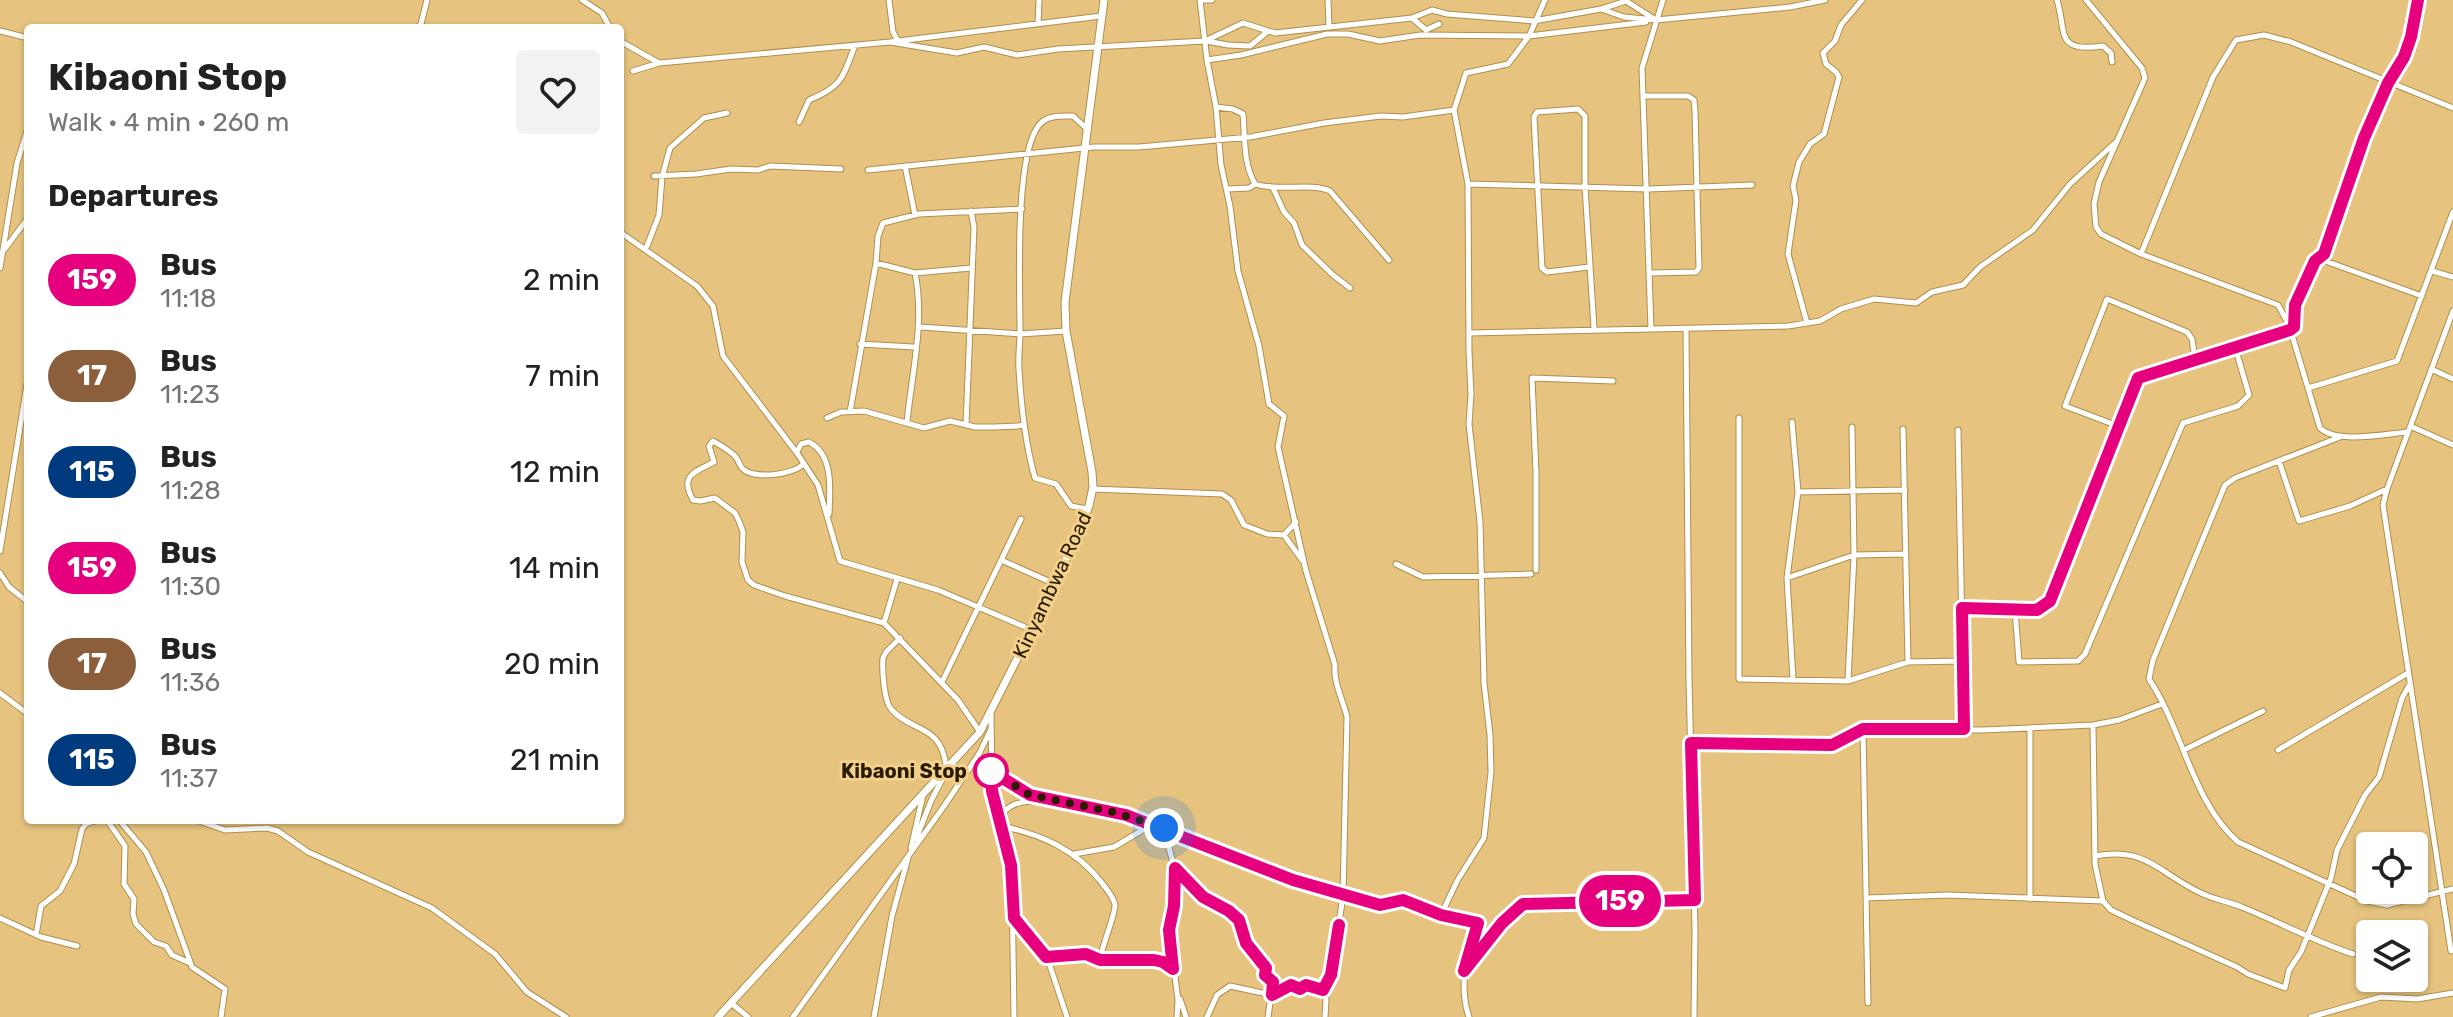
<!DOCTYPE html>
<html lang="en">
<head>
<meta charset="utf-8">
<style>
	body { margin:0; font-family:Rubik,sans-serif; background:#f2f2f2; color:#222; height:100vh; display:flex; flex-direction:column; font-size:30px; white-space:nowrap }
	* { box-sizing:border-box; margin:0 }
	p { font-size:26px; color:#767676 }
	.icon { flex:none; width:44px; height:44px; fill:none; stroke:currentColor; stroke-width:2; stroke-linecap:round; stroke-linejoin:round }
	.map { position:relative; flex:1; overflow:hidden }
	.panel { position:absolute; left:24px; top:24px; width:600px; height:800px; display:flex; flex-direction:column; background:#fff; border-radius:8px; box-shadow:0 2px 6px #0004 }
	.panel>* { flex:none }
	.badge { padding:0 16px; border-radius:26px; font-size:28px; line-height:52px }
	.fabs { position:absolute; left:2356px; top:832px; display:grid; gap:16px }
	.fabs a { display:grid; place-items:center; width:72px; height:72px; border-radius:8px; background:#fff; box-shadow:0 2px 6px #0004; font-size:40px }
	.you { position:absolute; width:40px; height:40px; margin:-20px; border:6px solid #fff; border-radius:50%; background:#1a73e8; box-shadow:0 0 0 12px #1a73e833 }
	.map>.badge { position:absolute; translate:-50% -50%; box-shadow:0 0 0 4px #fff }
	h2 { padding:0 24px; font-size:30px; line-height:72px }
	.round { display:grid; place-items:center; flex:none; width:84px; height:84px; border-radius:8px; background:#f2f2f2 }
	.summary { display:flex; align-items:center; justify-content:space-between; height:136px; padding:0 24px }
	h1 { font-size:38px; font-weight:700; line-height:60px }
	ul { padding:0; list-style:none }
	li { display:flex; align-items:center; gap:24px; height:96px; padding:0 24px }
	li div { flex:1 }
	li b { display:block; font-size:30px }
	li em { font-style:normal }
	li .badge { min-width:88px; font-weight:700; text-align:center }
	.map>svg:first-child { display:block }
	.lines { fill:none; stroke-linecap:round; stroke-linejoin:round }
	.street-casing { stroke:#af8f4a; stroke-width:7 }
	.secondary-casing { stroke:#af8f4a; stroke-width:9 }
	.street { stroke:#fff; stroke-width:5 }
	.secondary { stroke:#fff; stroke-width:7 }
	.line-casing { stroke:#fff; stroke-width:18 }
	.line { stroke:#e6007e; stroke-width:12 }
	.walk { stroke:#281b00; stroke-width:8; stroke-dasharray:0 14.4 }
	.stop-dot { fill:#fff; stroke:#e6007e; stroke-width:4 }
	.labels { text-anchor:middle; stroke-width:6; stroke-linejoin:round; paint-order:stroke }
	.street-label { font-size:20px; fill:#281b00; stroke:#f4d18b }
	.stop-label { font-size:20px; font-weight:bold; fill:#281b00; stroke:#f4d18b; text-anchor:end }
</style>
</head>
<body>
<div class="map">
<svg width="2453" height="1017" viewBox="0 0 2453 1017">
	<rect width="100%" height="100%" fill="#e6c47f"/>
	<g class="lines">
		<!-- street casing -->
		<g class="street-casing">
			<path id="street" d="M582,0L602,13L610,28
				M889,0L893,32L898,41
				M1200,0L1207,60L1216,107L1221,165L1230,206L1238,271L1259,346L1269,404L1284,416L1278,447L1306,571L1335,665C1333,682 1343,700 1347,717L1343,896L1331,975L1323,990L1326,999L1325,1017
				M1200,0H1212
				M1328,0L1329,27
				M2057,0C2067,32 2054,53 2103,46L2111,53L2112,62
				M2086,0L2142,68L2145,78L2099,182L2094,204L2096,227L2101,234L2141,254L2278,305L2289,325L2320,428C2337,444 2384,434 2408,432
				M2418,0L2411,37L2404,57L2388,83L2364,138L2324,254L2328,262L2422,296
				M1412,18L1426,30L1439,24
				M1656,20L1790,7L1825,0
				M1038,24L1039,0
				M417,28L421,24L427,0
				M0,31L28,38
				M620,41L659,63L890,42L1101,16
				M1206,41L1228,45L1250,46L1267,32
				M890,42L957,53L984,47L1017,55L1058,49L1205,41L1243,23L1275,33L1412,18L1432,10L1447,14L1534,21L1601,9L1626,1L1656,20L1624,17L1601,9
				M1207,60L1241,55L1327,34H1348L1380,41L1420,35L1529,36L1646,22
				M633,71L659,63
				M1643,96H1688L1694,100L1695,111L1699,268L1696,272L1650,273
				M1216,107L1233,109L1243,114C1245,137 1243,163 1255,184C1279,192 1311,182 1330,191L1389,260
				M799,122L809,100C842,87 843,77 855,45
				M1086,128L1073,116C1061,116 1047,115 1039,125C1014,156 1020,288 1020,332C1020,344 1018,356 1019,369C1021,405 1025,443 1035,478L1056,484L1071,506L1087,509
				M905,166L915,215
				M868,170L1094,147H1139L1250,137L1324,123L1381,116L1403,117L1454,110
				M654,176L696,174L731,169L758,170L770,166L841,169
				M1468,184L1648,189L1752,185
				M1273,188L1284,212L1294,223L1302,245L1333,275L1350,288
				M1227,189L1249,188L1255,184
				M620,232L697,286L713,306L723,356L797,453L818,485L840,561L938,590L1032,630
				M647,246L659,215L662,177L670,148L704,118L727,113
				M4,250L28,218
				M2141,254L2213,77L2236,40L2264,35L2291,42L2453,108
				M876,263L915,273L971,268
				M1589,267L1547,272L1542,268L1534,117L1537,112L1578,109L1585,116V187L1594,328
				M0,268L17,163L28,128
				M2432,271L2453,277
				M1807,323L1788,254L1796,200L1793,186L1799,162L1810,144L1824,134L1839,77L1836,72L1826,64L1823,53L1835,41L1841,25L1862,0
				M920,327L1020,334L1066,331
				M1651,329L1642,68L1663,0
				M1686,329L1689,680L1695,930L1694,1017
				M1469,333L1788,326L1820,321L1841,309L1874,299L1916,303L1932,292L1963,285L1980,267L2033,230L2070,184L2117,141
				M860,344L913,347
				M2431,369L2453,379
				M2308,388L2397,361L2453,212
				M850,412L876,263L878,236L883,223L919,214L1022,209
				M827,418L841,412L864,411L924,428L950,421L975,427H994L1019,426L1024,424
				M1739,418V679L1848,681L1908,662L1963,661
				M907,422C912,372 925,322 915,273
				M1792,422L1798,492L1787,578L1793,679
				M966,425L974,227L971,211
				M2118,426L2065,406L2107,299L2187,332L2192,339L2195,360
				M2410,426L2453,445
				M1903,429L1908,662
				M1958,430L1964,729
				M2340,437L2235,478L2225,485L2153,660L2149,679C2182,728 2193,803 2238,842L2367,901L2387,905L2453,889
				M797,452L801,444L809,442C834,455 830,490 829,514
				M2279,461L2299,521L2350,506L2387,489
				M803,464C794,475 752,480 742,468C739,464 738,459 735,456C729,450 720,445 713,441L709,446L714,462C695,472 679,475 693,500L700,501L715,498L735,513L739,521L743,532L742,562L748,580L754,585L785,596L884,623L958,700L980,732
				M1092,489L1222,494L1231,500L1244,525L1267,534L1284,535L1302,560
				M1798,492L1905,490
				M1284,535L1296,522
				M0,551L28,378
				M1001,560L1055,584
				M1396,564L1423,577L1531,574
				M1536,570V473L1532,378L1613,381
				M0,573L9,587L28,602
				M1787,578L1854,555L1906,554
				M1962,608L2037,610L2050,601L2136,381L2144,375L2290,330L2295,324V305L2310,270L2315,261L2324,254
				M2015,610L2019,662L2078,661L2085,654L2183,423L2238,406L2249,395L2235,347
				M884,623L897,579
				M900,638L886,652L883,658C882,670 884,701 891,709C912,733 942,724 946,767
				M1848,681L1854,555L1852,427
				M942,682L1021,519
				M0,693L28,714
				M991,713L992,791L1008,850L1012,881L1014,1017
				M2093,725L2095,864L2103,901L2111,910L2132,920L2237,967L2248,974L2285,988L2289,970L2301,952L2331,878L2337,850L2365,795L2379,777L2402,698L2410,684
				M2030,728V899
				M1863,729L1868,1003
				M1691,743L1832,745L1863,729L1982,730L2093,725L2119,720L2162,704
				M2184,750L2263,711
				M2278,750L2408,673
				M991,771L1030,795L1126,815L1293,880L1380,905L1403,900L1441,915L1478,923C1467,955 1458,985 1469,1017
				M107,820L125,846L124,884L134,899L133,914L136,924L154,942L166,946L172,955L190,963
				M119,820L146,852L164,890L192,967L225,989L221,1017
				M196,820L225,830L267,828L278,831L308,852L432,908L495,954L527,992L566,1017
				M999,820C1008,801 1023,802 1041,800
				M1001,826C1040,834 1076,849 1102,883C1106,889 1114,897 1115,905C1115,916 1102,945 1100,960
				M1164,829L1176,874L1174,906L1169,930L1178,1000L1177,1017
				M916,839L931,801L948,768
				M911,848L923,795
				M1074,854L1114,847L1151,825
				M2095,856C2148,846 2160,875 2203,894C2216,900 2231,902 2244,908C2281,923 2316,942 2353,954
				M1175,868L1203,897L1229,911L1239,920L1246,943L1266,968L1265,975L1273,982L1268,1017
				M1867,898L1948,895L2103,901
				M1441,915L1457,881L1484,838L1491,772L1490,735L1484,683L1480,522L1469,424L1471,394L1469,352L1468,184L1454,110L1466,73L1508,64L1529,36L1545,0
				M0,918L41,937L77,946
				M1014,918L1027,930L1049,963L1067,1017
				M36,935L41,906L60,891L74,864L82,829L86,824L97,820
				M2451,951L2383,505L2387,489L2453,311
				M1046,957L1086,954L1100,960L1148,959L1163,962L1172,969
				M1466,969L1510,915L1523,904L1695,900
				M1180,999L1186,1017
				M731,1003L748,1017
				M793,1017L942,809L979,754L991,729
				M874,1017L892,916L908,858
				M1207,1017L1217,995L1230,986L1272,995L1291,985L1300,989L1306,985L1323,990
				M2311,1017L2381,997L2417,999L2453,993"/>
		</g>
		<!-- secondary casing -->
		<g class="secondary-casing">
			<path id="secondary" d="M718,1017L980,732L1055,584L1089,506L1093,487L1092,472L1066,331L1065,302L1104,0"/>
		</g>
		<!-- street -->
		<use href="#street" class="street"/>
		<!-- secondary -->
		<use href="#secondary" class="secondary"/>
	</g>
	<g class="lines">
		<!-- line casing -->
		<g class="line-casing">
			<path id="line" d="M1339,925L1331,975L1323,990L1306,985L1300,989L1291,985L1272,995L1273,982L1265,975L1266,968L1246,943L1239,920L1229,911L1203,897L1175,868L1174,906L1169,930L1173,969L1163,962L1154,960H1100L1086,954L1046,957L1014,918L1011,865L992,791L991,771L1030,795L1126,815L1293,880L1380,905L1403,900L1441,915L1478,923L1464,971L1502,923L1523,904L1695,900L1691,743L1832,745L1863,729H1964L1962,608L2037,610L2050,601L2138,378L2290,330L2294,327L2295,305L2315,261L2324,254L2364,138L2388,83L2404,57L2411,37L2418,0"/>
		</g>
		<!-- line -->
		<use href="#line" class="line"/>
		<!-- walk -->
		<path class="walk" d="M991,771L1030,795L1113,812L1164,828"/>
	</g>
	<!-- markers -->
	<circle class="stop-dot" cx="991" cy="771" r="16"/>
	<g class="labels">
		<!-- street labels -->
		<g class="street-label">
			<text transform="translate(1052 585) rotate(-65)" y="7">Kinyambwa Road</text>
		</g>
		<!-- stop labels -->
		<g class="stop-label">
			<text x="967" y="778">Kibaoni Stop</text>
		</g>
	</g>
</svg>
<div class="fabs">
<a><svg class="icon" aria-label="locate" viewBox="0 0 24 24"><circle cx="12" cy="12" r="6"/><path d="M12 2v4M12 18v4M2 12h4M18 12h4"/></svg></a>
<a><svg class="icon" aria-label="layers" viewBox="0 0 24 24"><path d="M12 4l9 5-9 5-9-5zM3 14l9 5 9-5"/></svg></a>
</div>
<div class="you" style="left:1164px;top:828px"></div>
<b class="badge" style="left:1620px;top:901px;background:#e6007e;color:#fff">159</b>
<section class="panel">
<div class="summary"><div><h1>Kibaoni Stop</h1><p>Walk · 4 min · 260 m</p></div><a class="round"><svg class="icon" aria-label="heart" viewBox="0 0 24 24"><path d="M12 20l-8-8c-3-5 5-10 8-4 3-6 11-1 8 4z"/></svg></a></div>
<h2>Departures</h2>
<ul>
<li><span class="badge" style="background:#e6007e;color:#fff">159</span><div><b>Bus</b><p>11:18</p></div><em>2 min</em></li>
<li><span class="badge" style="background:#8b5e3c;color:#fff">17</span><div><b>Bus</b><p>11:23</p></div><em>7 min</em></li>
<li><span class="badge" style="background:#003b80;color:#fff">115</span><div><b>Bus</b><p>11:28</p></div><em>12 min</em></li>
<li><span class="badge" style="background:#e6007e;color:#fff">159</span><div><b>Bus</b><p>11:30</p></div><em>14 min</em></li>
<li><span class="badge" style="background:#8b5e3c;color:#fff">17</span><div><b>Bus</b><p>11:36</p></div><em>20 min</em></li>
<li><span class="badge" style="background:#003b80;color:#fff">115</span><div><b>Bus</b><p>11:37</p></div><em>21 min</em></li>
</ul>
</section>
</div>
</body>
</html>
